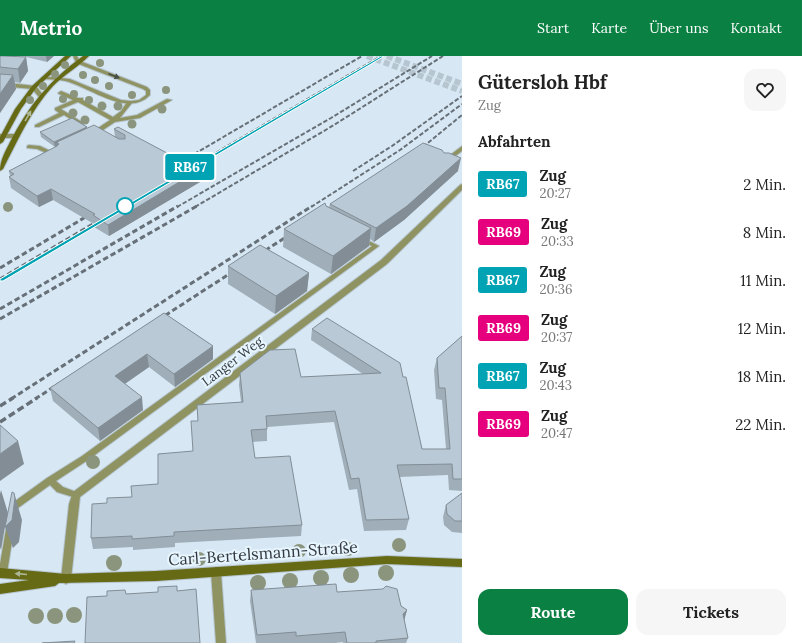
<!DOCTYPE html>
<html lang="de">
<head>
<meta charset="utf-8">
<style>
	body { margin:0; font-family:Lora,serif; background:#f6f6f6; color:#222; height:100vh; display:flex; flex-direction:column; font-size:15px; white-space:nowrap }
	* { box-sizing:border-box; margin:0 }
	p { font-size:13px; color:#767676 }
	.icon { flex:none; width:22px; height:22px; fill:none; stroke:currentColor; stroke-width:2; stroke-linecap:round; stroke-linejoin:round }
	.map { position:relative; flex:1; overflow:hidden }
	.drawer { display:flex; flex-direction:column; background:#fff; width:340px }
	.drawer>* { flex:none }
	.badge { padding:0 8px; border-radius:3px; font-size:14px; line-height:26px }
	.map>.badge { position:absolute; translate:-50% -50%; box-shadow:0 0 0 2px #fff }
	h2 { padding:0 16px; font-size:15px; line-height:36px }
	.round { display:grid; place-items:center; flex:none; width:42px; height:42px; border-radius:12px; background:#f6f6f6 }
	.summary { display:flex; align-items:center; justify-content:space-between; height:68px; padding:0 16px }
	h1 { font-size:19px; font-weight:800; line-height:30px }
	.cta { display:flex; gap:8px; margin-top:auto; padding:8px 16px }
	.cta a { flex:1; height:46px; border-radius:12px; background:#0b8043; color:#fff; font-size:16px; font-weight:800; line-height:46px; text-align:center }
	.cta a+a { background:#f6f6f6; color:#222 }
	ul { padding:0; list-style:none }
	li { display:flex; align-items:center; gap:12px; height:48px; padding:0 16px }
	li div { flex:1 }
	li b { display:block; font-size:15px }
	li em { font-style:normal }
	li .badge { min-width:44px; font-weight:700; text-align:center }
	header { display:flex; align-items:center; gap:24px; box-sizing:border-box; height:56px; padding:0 20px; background:#0b8043; color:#fff }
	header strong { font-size:19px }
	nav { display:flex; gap:22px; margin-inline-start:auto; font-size:14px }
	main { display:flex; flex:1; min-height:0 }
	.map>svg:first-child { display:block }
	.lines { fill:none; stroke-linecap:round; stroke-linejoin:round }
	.secondary-tunnel { stroke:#b6c5cf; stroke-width:6; stroke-dasharray:6 3; stroke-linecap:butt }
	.lane-casing { stroke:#b6c5cf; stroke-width:2 }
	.street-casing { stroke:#b6c5cf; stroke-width:2 }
	.secondary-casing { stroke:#b6c5cf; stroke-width:2 }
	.lane { fill:#8f9362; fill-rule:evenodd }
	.street { fill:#8f9362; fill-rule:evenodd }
	.secondary { fill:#676a15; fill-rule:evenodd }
	.rail-far2 { stroke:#677078; stroke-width:2; stroke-dasharray:4.5 2; stroke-linecap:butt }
	.rail-far1 { stroke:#677078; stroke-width:3; stroke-dasharray:5.5 3; stroke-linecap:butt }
	.rail { stroke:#677078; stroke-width:3.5; stroke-dasharray:7 3.5; stroke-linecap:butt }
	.tree { fill:#8b947c }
	.wall { fill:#9faeb8 }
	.shaded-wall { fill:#828d96 }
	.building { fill:#b9cad6; stroke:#828d96 }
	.oneway { fill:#494f46 }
	.oneway2 { fill:#adb696 }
	.line { fill:#00a3b4; stroke:#fff }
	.stop-dot { fill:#fff; stroke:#00a3b4; stroke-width:2 }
	.labels { text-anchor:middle; stroke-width:4; stroke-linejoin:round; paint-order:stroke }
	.street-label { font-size:13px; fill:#32383d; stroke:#e7f5ff }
	.near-street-label { font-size:16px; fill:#32383d; stroke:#e7f5ff }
</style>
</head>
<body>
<header>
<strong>Metrio</strong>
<nav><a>Start</a><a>Karte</a><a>Über uns</a><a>Kontakt</a></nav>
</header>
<main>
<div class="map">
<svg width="462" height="587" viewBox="0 0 462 587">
	<rect width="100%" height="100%" fill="#d7e8f4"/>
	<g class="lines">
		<!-- secondary-tunnel -->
		<path class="secondary-tunnel" d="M367,0L462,35
			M387,0L462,28"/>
		<!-- lane casing -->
		<g class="lane-casing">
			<path id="lane" d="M73,0H77L80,5L147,31L150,34V39C129,61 93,34 69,26C60,23 51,24 41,23V22L43,21H52L70,23L121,44L131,45L139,44L146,39V35L143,33L76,7Z
				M0,78H17L20,80L17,82H0Z
				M462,90V95L449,105H445V103Z
				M361,181L379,190L88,404L56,425L63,431L79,437L80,439L79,441L76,442L57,436L50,429L18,452L16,457L13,459L10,457L9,455L11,448L47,422L82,400L372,190L359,184L358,183L359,182Z
				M10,469L13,470L14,473L7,517L6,520L3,521L0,520V508L6,473L7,470Z"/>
		</g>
		<!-- street casing -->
		<g class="street-casing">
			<path id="street" d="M0,26L36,30L44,40L39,41L32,33L0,30Z
				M61,35L78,42H83V44L113,61L121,55L127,46L132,47L120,62L137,59L167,43L172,44L140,62L115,66L100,76L101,77L98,79L92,76L110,64L78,46L61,53L82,66V68H78L64,59L39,71H35V69L59,57L55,54V52L73,44L59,38L58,37Z
				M29,89L40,90L61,100L58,102L37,93L27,92V90Z
				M462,128V134L387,208L80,441L71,523L70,526L66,528L62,526L61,523L69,448L73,436L381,204L460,129Z
				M216,511L220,513L221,516L226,587H216L211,516L212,513Z"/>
		</g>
		<!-- secondary casing -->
		<g class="secondary-casing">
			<path id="secondary" d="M65,0H71L36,32L21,53L3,86L0,88V81L15,53L32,30Z
				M83,0H89C78,11 64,19 53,30C31,54 18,84 3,113L0,115C0,104 5,96 10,86C29,49 49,25 83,0Z
				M387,500L462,503V511L387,508L156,525L59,527L55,530L0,538V528L29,524L0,522V512L66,518L156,515Z"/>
		</g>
		<!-- lane -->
		<use href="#lane" class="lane"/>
		<!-- street -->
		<use href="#street" class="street"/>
		<!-- secondary -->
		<use href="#secondary" class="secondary"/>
		<!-- rail-far2 -->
		<path class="rail-far2" d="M418,95L462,59
			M172,111L362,0
			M353,115L392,90L462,40
			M183,116L381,0
			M177,151L331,62L432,0
			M195,151L334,69L443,0
			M311,151L400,94L462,48"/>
		<!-- rail-far1 -->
		<path class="rail-far1" d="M258,199L294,176
			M0,212L94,156
			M0,223L103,162
			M0,253L178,150
			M0,263L197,150
			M158,264L237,213
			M11,343L312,150
			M35,343L60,327"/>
		<!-- rail -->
		<path class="rail" d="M0,350L13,342
			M0,366L37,342"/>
	</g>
	<!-- trees -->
	<g class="tree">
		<circle cx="100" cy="7" r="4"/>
		<circle cx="65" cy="9" r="4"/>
		<circle cx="55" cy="18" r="4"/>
		<circle cx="83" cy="19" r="4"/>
		<circle cx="95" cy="24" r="4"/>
		<circle cx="43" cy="30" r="4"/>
		<circle cx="109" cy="30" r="4"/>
		<circle cx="166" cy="34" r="4"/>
		<circle cx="74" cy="38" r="4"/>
		<circle cx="132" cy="39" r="4"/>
		<circle cx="63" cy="43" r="4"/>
		<circle cx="30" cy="44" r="4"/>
		<circle cx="89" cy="44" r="4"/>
		<circle cx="102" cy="50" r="4.5"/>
		<circle cx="118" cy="50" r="4.5"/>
		<circle cx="162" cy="53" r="4.5"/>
		<circle cx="73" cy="57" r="4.5"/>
		<circle cx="85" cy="64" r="4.5"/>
		<circle cx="132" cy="68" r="4.5"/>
		<circle cx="8" cy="151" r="5"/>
		<circle cx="93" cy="406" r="7"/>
		<circle cx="399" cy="489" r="7"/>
		<circle cx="348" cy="493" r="7"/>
		<circle cx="299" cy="495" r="7"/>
		<circle cx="199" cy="503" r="7"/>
		<circle cx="114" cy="507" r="8"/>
		<circle cx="386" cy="517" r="8"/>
		<circle cx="351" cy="519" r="8"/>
		<circle cx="321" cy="522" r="8"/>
		<circle cx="290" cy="525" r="8"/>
		<circle cx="258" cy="527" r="8"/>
		<circle cx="74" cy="559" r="8"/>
		<circle cx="36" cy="560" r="8"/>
		<circle cx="55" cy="560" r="8"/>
	</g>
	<!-- wall -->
	<path class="wall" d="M0,0L26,1L28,15L20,27L15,26L16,33L0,57Z
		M22,0H54L47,6Z
		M87,71V72L115,81L114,73L199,114L200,126L109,180L94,171V168L53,144L39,151L11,132L9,121L10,120L9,115L57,90L58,89L55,91L41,81L40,76Z
		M444,97L458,115L404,164L374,186L370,183L369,190L331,218L283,191L284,173L326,150L329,151L330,148Z
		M228,210L309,217L307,235L275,258L228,228Z
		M164,257L213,290V303L175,331L149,311L125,328L143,354L100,385L53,345L50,332Z
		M312,273L403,321L422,393H446L442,344L436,343L434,314L437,302L462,280V435L449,434L448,419L399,421L409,463L406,474L364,475L357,433L349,434L334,366L267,371V385L252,386L255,402L302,469L301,480L175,487V491L133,494V491L93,493L91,482L107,447L132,441L158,428L193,395L198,365L197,349L241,346L239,329L240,317L301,321L363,318L311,284Z
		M462,437V477L452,476L444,469L443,461L446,449Z
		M251,534L337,536L401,550L407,554L404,564L408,582L406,587H343V586L335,587H256L250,545Z"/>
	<!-- shaded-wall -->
	<path class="shaded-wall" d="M46,0H54L47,6Z
		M26,1L28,15L20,27L18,13Z
		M13,19L16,33L0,57V38Z
		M87,71L88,76L59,88L57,86L58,89L55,91L54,86Z
		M461,102L458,115L404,164L374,186L376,172Z
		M199,114L200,126L109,180L108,169Z
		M51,133L53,144L39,151L37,140Z
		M371,172L369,190L331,218L333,200Z
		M309,217L307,235L275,258L276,240Z
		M213,290V303L175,331L174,318Z
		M147,298L149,311L117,333L115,320Z
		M142,341L143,354L100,385L98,372Z
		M18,385L24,408L0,425V398Z
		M1,434L8,457L14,437L22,464L19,486L13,492L5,471L1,494L0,491V438Z
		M407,554L404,565L403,558Z"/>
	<!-- building -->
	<path class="building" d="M0,0H4L26,1L18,13L0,11Z
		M0,18L13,19L0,38Z
		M72,62L87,71L54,86L40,76Z
		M94,69L119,83H125V79L114,73L118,71L199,114L108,169L93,159L95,158L51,133L37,140L9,121L14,118L9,115L57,90L59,88L57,86Z
		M423,87L442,94L444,97H449L461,102L407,150L376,172L330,148Z
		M325,147L326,150L371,172L333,200L284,173Z
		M260,189L309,217L276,240L228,210Z
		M164,257L213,290L174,318L147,298L115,320L142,341L98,372L50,332Z
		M327,262L400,307L403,321H406L422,393H450L445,332H439L437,302L462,280V423H453L452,408L397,409L409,463L366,464L359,422L351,423L335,355L266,360L267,373L251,374L255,402L290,400L302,469L174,476V480L132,483V480L91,482L92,448L107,447V442L132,441L131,430L158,428V398L193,395L191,365H198L197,349L243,346L240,317L270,294L295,293L301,321L381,317L312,273Z
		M0,369L18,385L0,398Z
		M12,436L14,437L15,442L12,464L5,471Z
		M462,437V465H455L447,458L446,449Z
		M336,528L337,536L383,533L386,530L397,533L401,550L407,554L403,558L408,582L376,585V587H347L345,576L296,580V576L257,579L251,534Z
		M177,530V535L196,533L200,587H85L87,541L107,540V535L125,534L126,538L158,536V531Z
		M75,585L74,587H42Z"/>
	<!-- one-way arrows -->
	<defs><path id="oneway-solid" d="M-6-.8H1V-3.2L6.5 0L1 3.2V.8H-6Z"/></defs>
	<use class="oneway" href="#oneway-solid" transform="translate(114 20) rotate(21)"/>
	<g class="oneway2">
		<use href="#oneway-solid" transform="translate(28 60) rotate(-60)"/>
		<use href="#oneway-solid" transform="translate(21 518) rotate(-175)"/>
	</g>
	<!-- line -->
	<path class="line" d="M381,0H383V1L3,225H0V223Z"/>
	<!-- markers -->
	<circle class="stop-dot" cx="125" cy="150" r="8"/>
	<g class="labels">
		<!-- street labels -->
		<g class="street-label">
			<text transform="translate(232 305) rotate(-37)" y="5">Langer Weg</text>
		</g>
		<!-- near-street labels -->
		<g class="near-street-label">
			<text transform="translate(263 497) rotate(-4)" y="6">Carl-Bertelsmann-Straße</text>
		</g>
	</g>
</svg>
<b class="badge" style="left:190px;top:111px;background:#00a3b4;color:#fff">RB67</b>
</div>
<section class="drawer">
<div class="summary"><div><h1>Gütersloh Hbf</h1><p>Zug</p></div><a class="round"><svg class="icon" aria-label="heart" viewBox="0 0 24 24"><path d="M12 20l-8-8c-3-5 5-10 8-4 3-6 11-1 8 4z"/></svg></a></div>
<h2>Abfahrten</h2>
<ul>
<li><span class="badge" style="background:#00a3b4;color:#fff">RB67</span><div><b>Zug</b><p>20:27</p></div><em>2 Min.</em></li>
<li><span class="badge" style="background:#e6007e;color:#fff">RB69</span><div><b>Zug</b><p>20:33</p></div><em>8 Min.</em></li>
<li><span class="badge" style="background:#00a3b4;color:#fff">RB67</span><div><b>Zug</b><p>20:36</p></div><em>11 Min.</em></li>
<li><span class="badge" style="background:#e6007e;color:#fff">RB69</span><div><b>Zug</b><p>20:37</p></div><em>12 Min.</em></li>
<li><span class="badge" style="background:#00a3b4;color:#fff">RB67</span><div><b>Zug</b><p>20:43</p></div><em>18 Min.</em></li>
<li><span class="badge" style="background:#e6007e;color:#fff">RB69</span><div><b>Zug</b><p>20:47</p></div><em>22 Min.</em></li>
</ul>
<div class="cta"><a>Route</a><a>Tickets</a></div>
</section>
</main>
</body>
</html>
